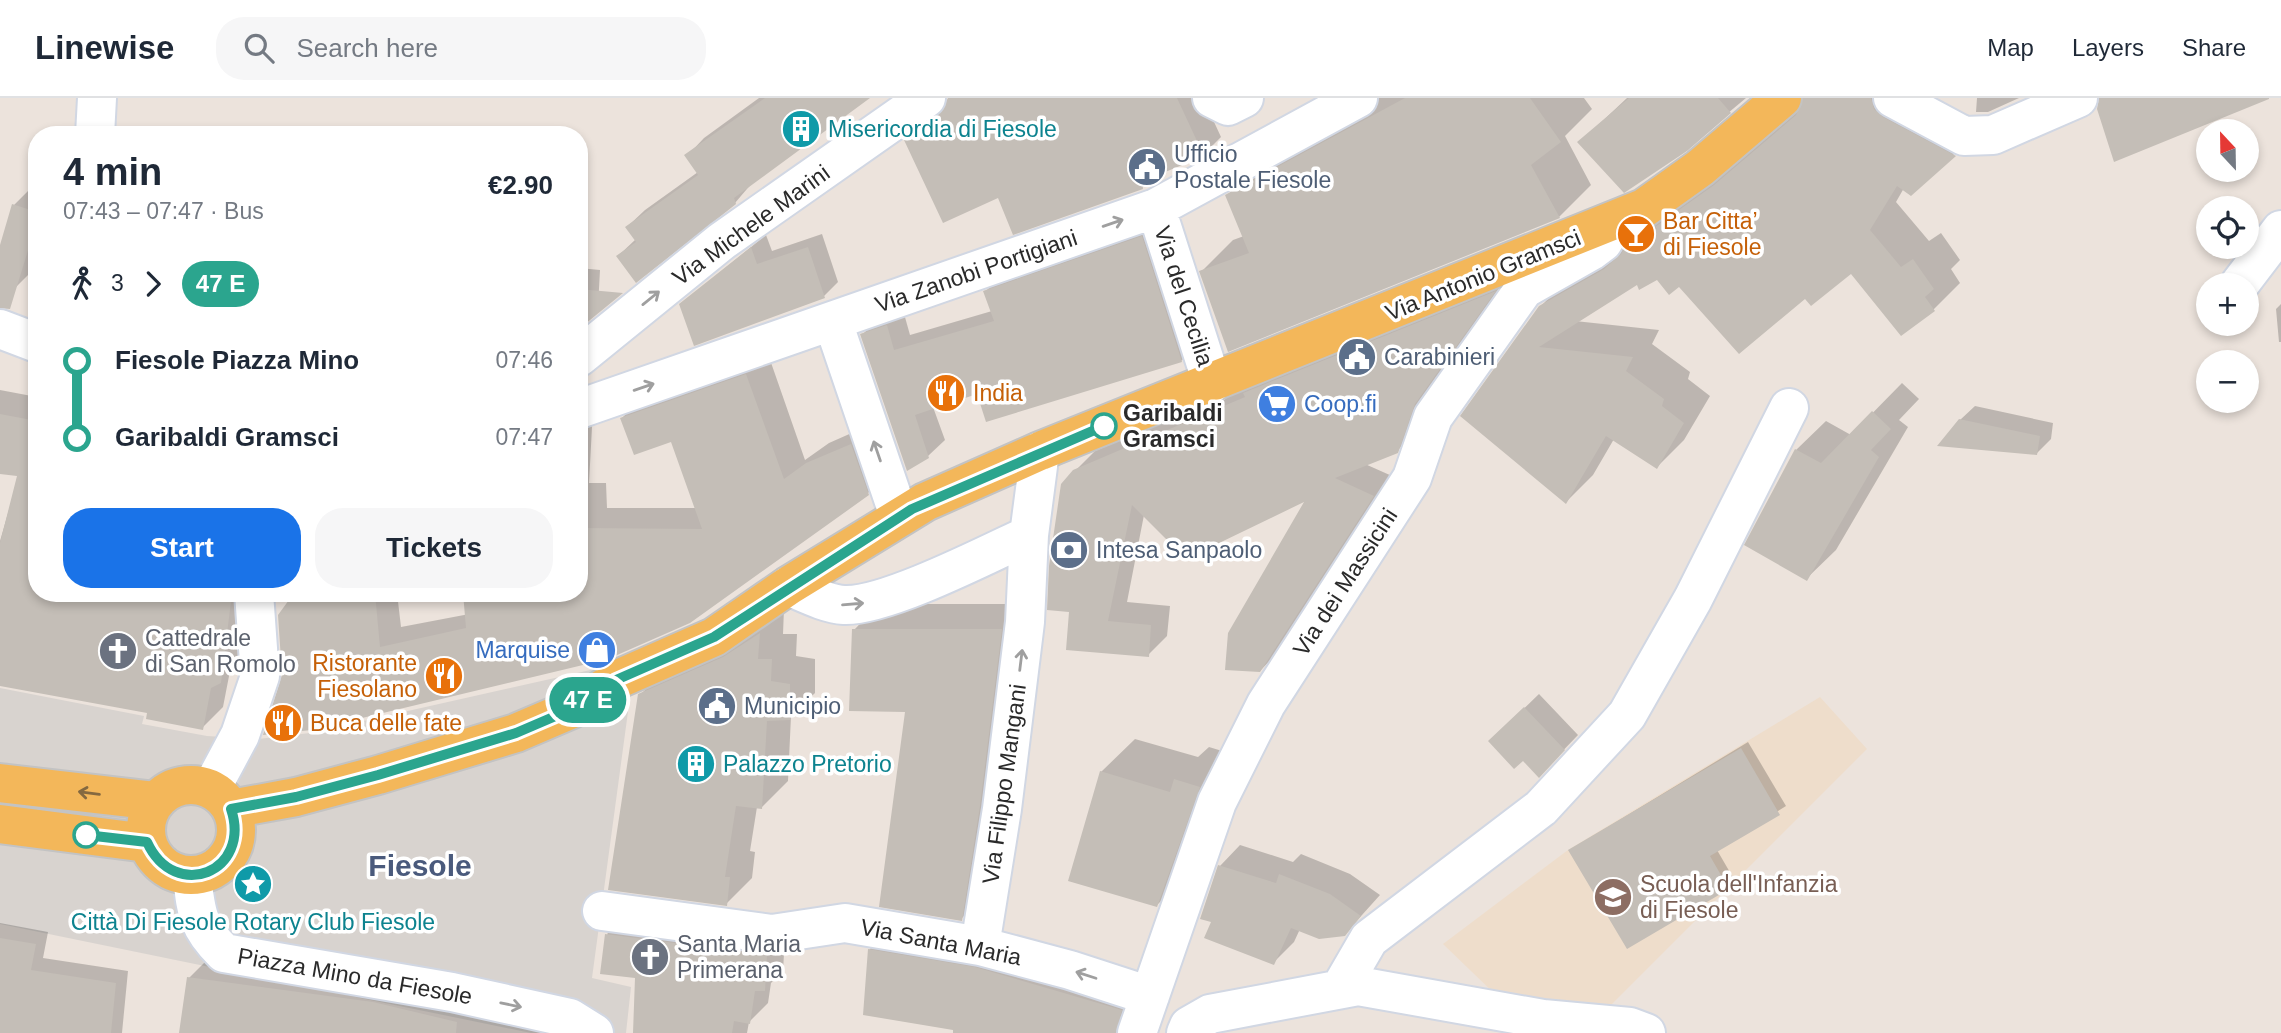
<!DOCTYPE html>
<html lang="en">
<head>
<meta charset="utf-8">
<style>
	body { margin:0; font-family:Arial,sans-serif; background:#f6f6f7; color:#1f2937; height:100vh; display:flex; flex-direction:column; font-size:26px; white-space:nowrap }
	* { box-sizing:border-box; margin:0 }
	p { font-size:23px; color:#747a83 }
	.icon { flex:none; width:38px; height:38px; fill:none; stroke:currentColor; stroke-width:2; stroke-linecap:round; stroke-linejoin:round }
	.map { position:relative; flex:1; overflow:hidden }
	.panel { position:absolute; left:28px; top:28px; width:560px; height:476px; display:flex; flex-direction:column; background:#fff; border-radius:28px; box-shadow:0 4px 10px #0003 }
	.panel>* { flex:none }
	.badge { padding:0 14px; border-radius:23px; font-size:24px; line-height:46px }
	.needle { width:46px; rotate:338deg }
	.fabs { position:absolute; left:2196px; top:21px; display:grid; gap:14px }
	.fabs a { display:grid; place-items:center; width:63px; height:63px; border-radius:50%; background:#fff; box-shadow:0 4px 10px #0003; font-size:35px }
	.map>.badge { position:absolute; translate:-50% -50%; box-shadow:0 0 0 4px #fff }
	.legs { display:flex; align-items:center; gap:10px; height:77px; padding:0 35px; font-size:23px }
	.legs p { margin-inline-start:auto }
	.summary { display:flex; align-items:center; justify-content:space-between; height:119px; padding:0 35px }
	h1 { font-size:38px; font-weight:600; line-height:52px }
	.primary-button { display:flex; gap:14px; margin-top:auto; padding:14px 35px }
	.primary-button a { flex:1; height:80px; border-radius:28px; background:#1a73e8; color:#fff; font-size:28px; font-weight:600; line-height:80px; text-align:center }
	.primary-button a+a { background:#f6f6f7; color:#1f2937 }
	ul { padding:0 35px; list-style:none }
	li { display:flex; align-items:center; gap:24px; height:77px; font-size:26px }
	li i { display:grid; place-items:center; width:10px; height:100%; margin:0 9px; background:currentColor }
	li i::after { content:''; width:18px; height:18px; margin:-9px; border:5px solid; border-radius:50%; background:#fff }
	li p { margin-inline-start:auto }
	li:first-child i { background:linear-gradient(#0000 50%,currentColor 0) }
	li:last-child i { background:linear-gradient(currentColor 50%,#0000 0) }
	header { display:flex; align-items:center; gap:42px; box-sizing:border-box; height:98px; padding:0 35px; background:#fff; border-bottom:2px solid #e0e1e3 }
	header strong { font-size:33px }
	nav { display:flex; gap:38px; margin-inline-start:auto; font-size:24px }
	.search { width:490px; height:63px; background:#f6f6f7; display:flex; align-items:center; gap:18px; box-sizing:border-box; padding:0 24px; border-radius:28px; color:#747a83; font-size:26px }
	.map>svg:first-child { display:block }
	.education { fill:#eeddcb }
	.plaza { fill:#d8d3cf }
	.shadow { fill:#0003 }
	.building { fill:#c4beb7 }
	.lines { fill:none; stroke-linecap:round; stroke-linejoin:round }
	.minor-casing { stroke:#d1d7e3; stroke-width:42 }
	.major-casing { stroke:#c3c3c3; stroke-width:42 }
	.minor { stroke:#fff; stroke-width:38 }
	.major { stroke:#f3b75a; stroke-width:38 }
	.oneway { stroke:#9f9f9f }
	.oneway2 { stroke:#846940 }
	.line-1-casing { stroke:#fff; stroke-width:16 }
	.line-1 { stroke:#2ba58e; stroke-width:10 }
	.stop-1-dot { fill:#fff; stroke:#2ba58e; stroke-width:3.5 }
	.labels { text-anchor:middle; stroke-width:7; stroke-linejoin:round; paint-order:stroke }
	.culture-label { font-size:23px; fill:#0d838f; stroke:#fff; text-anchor:start }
	.service-label { font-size:23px; fill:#4e5e75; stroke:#fff; text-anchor:start }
	.food-label { font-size:23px; fill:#c56008; stroke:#fff; text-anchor:start }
	.street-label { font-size:23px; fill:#2a2a2a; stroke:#fff }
	.shop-label { font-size:23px; fill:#366cbe; stroke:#fff; text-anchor:start }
	.stop-label { font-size:23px; font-weight:bold; fill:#2a2a2a; stroke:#fff; text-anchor:start }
	.worship-label { font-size:23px; fill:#5b616d; stroke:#fff; text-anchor:start }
	.education-label { font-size:23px; fill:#785e54; stroke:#fff; text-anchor:start }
	.district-label { font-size:30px; font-weight:bold; fill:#4a5a7c; stroke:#fff }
</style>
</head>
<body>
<header>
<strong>Linewise</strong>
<div class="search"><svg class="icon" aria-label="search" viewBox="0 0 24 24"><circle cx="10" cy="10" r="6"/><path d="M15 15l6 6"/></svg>Search here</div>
<nav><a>Map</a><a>Layers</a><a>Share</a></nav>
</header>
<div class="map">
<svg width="2281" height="935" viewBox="0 0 2281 935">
	<rect width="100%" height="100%" fill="#ece3dc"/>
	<!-- education -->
	<path class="education" d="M1820,599L1867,651L1601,917L1499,900L1443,846L1568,752Z"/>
	<!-- plaza -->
	<path class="plaza" d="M635,562L592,880L631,889L626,935H531L0,826V590L144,618L142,626L207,638L258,641L310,635Z"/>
	<!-- shadow -->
	<path class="shadow" d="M759,0H867L752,85L735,105L618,158L636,141L627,129L645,112L698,74L687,58L704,40Z
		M949,0H1203L1221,39L1203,57L1155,77L1142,90L999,98L906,42L948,8Z
		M1379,0H1584L1592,11L1565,38L1591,87L1559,119L1229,251L1201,174L1233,142L1244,138L1227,98L1259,66Z
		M1627,0H1746L1685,51L1580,44Z
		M1805,0H1924L1982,30L1911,96L1904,90L1896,104L1929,143L1941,135L1960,162L1951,171L1960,185L1933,212L1851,174L1805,199L1679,186L1657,180L1638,184L1575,223L1659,232L1652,246L1690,274L1688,281L1710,298L1684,342L1657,369L1614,341L1593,377L1566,404L1463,318L1540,209L1568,181L1629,146L1660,113L1684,102L1743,60L1804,8Z
		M1977,0H2019L1988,14H1976Z
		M28,93L37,96V152L30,175L16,189L0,184V153L14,107Z
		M1158,123L1198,247L1181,263L978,294L933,309L945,342L928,358L862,237L878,221L903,212L910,237L992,213L985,194L1001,178Z
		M822,136L838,184L824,198L681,206L766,137L772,153Z
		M579,170L600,172L598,209L579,230Z
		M1511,177L1416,333L1397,353L1365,366L1392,378L1279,553L1260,573L1309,400L1144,417L1127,504L1170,508L1167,538L1148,557L1068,551L1075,373L1095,353Z
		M2281,206V244H2279L2276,211Z
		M768,256L805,362L829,345L872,326L889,374L868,395L690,524L284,577L296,495H397L401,529L579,495V316L593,311L589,385H606L607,410H697L672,342L622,320L643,299Z
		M1902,285L1919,301L1899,322L1908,329L1836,452L1806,481L1796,352L1826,323L1851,337Z
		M0,292L37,299V495H251L241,562L230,573L223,609L202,630L149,613L0,586V443L19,377L0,374Z
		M1975,308L2053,325L2051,341L2037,355L1960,322Z
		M879,506H1027L987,795L961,821L907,613L854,532Z
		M784,511L783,536H797L796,558L815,561V595L791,618L788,683L762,709H757L750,753L755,754L752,780L726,806L640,597L666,571Z
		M1539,596L1578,637L1553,663L1505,629Z
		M1135,641L1198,659L1209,649L1232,656L1190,774L1157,807L1101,674Z
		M1748,644L1786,708L1717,752L1735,783L1728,790L1628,849L1570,752Z
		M1240,747L1293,764L1301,756L1350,776L1380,797L1344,837L1300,831L1294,844L1273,865L1213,823L1220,768Z
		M626,818L785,839L783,873L771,885L768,905L749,924L747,935H635L637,879L607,836Z
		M0,825L48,834L43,860L128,873L122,935H0Z
		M887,834L1139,894V935H954L955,931L869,852Z
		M208,861L604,935H180L189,880Z"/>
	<!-- building -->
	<path class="building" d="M765,0H870L734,100L736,106L636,185L616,158L636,144L625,129L698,77L684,57Z
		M948,0H1177L1204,58L1141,84L1143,91L1013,137L998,100L943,125L904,42L939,17Z
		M1405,0H1530L1561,44L1531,67L1560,120L1228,254L1199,173L1249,155L1225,97Z
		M1629,0H1718L1731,15L1687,53L1624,95L1577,44Z
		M1803,0H1871L1874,11L1883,19L1956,58L1911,98L1897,88L1870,132L1901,169L1913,161L1934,191L1925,199L1935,213L1901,238L1851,176L1811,208L1805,201L1739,256L1679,189L1669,197L1657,182L1639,192L1637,187L1539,249L1633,259L1626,273L1664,301L1662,308L1684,325L1657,371L1606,338L1566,406L1460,318L1539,208L1604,171L1621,156L1631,139L1657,131L1655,129L1714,87L1796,17Z
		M2099,0H2269V1L2114,64L2097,11Z
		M12,106L37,114V123L10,211L0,210V147Z
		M1142,138L1182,264L986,324L977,296L915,317L929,360L907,373L860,236L887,227L894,252L994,223L983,193Z
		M751,149L757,166L808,149L825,200L694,248L679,206Z
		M579,191L623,195L579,231Z
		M1496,193L1415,306L1398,355L1335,380L1374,398L1260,574L1225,572L1228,535L1304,404L1186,461L1132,407L1108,523L1151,527L1149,559L1066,552L1069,514L1047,512L1049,468L1061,386L1073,372L1245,299L1243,295Z
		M746,276L784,381L806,365L851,346L869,397L690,525L608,561L312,632L263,637L282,577L278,517L294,495H375L380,549L466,530L463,495H579V430L702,431L671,344L634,357L620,320Z
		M1872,313L1891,331L1871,352L1879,359L1807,483L1744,447L1795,351L1821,365Z
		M0,316L37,323V495H232L221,585L211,590L203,632L146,621L147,615L0,588V445L17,378L0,376Z
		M1959,321L2040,338L2037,357L1937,348Z
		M852,531H1002L980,708L962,823L879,809L905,614L849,613Z
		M760,535L758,561H772L771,583L790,586V622L767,623L762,711L736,708L725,779H730L727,808L608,792L638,596L723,559Z
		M1524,609L1565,652L1539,680L1523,663L1514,671L1488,643Z
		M1741,650L1780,717L1710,758L1729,791L1627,851L1568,752Z
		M1100,673L1170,694L1174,681L1200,689L1157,809L1068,783Z
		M1218,767L1276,785L1279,776L1330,796L1361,818L1345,838L1319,841L1291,830L1274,867L1204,840L1211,824L1200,821Z
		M605,836L767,857L765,893H755L750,926L734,923L732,935H633L635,880L600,876Z
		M0,840L36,846L31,872L116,885L111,935H0Z
		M868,851L975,869L1122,912L1116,935H953V932L863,917Z
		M187,879L373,904L457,924L456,935H179Z"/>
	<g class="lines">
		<!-- minor casing -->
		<g class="minor-casing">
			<path id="minor" d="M1212,0L1228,8L1244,0
				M1893,0L1964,38L1993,37L2078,0
				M95,37L97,0
				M1156,110L1212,285
				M2239,187L2281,132
				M833,224L899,418
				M0,231L37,245
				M579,259L722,143L926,0
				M579,311L1156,110L1358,0
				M788,488C805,495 826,506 844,507C885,509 988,456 1029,437
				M211,691L240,637L260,578L254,495
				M192,778C196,814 197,829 224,855L452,894L570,920L594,935
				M602,813L772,836L845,825L980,848L1070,872L1150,898
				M980,848L1002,711L1025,524L1029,437L1040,353
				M1340,891L1369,841L1541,710L1627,617L1693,501L1789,310
				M1137,935L1217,704L1266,606L1412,380L1433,319L1524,191L1591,153L1603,144L1615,124
				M1186,935L1189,928L1210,916L1358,888L1543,921L1630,929L1646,935"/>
		</g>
		<!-- major casing -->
		<g class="major-casing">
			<path id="major" d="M0,685L156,703
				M146 732a45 45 0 1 1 90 0a45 45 0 1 1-90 0Z
				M231,711L296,699L378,677L516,635L572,611L616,582L714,539L788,488L925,404L1040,353L1644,110L1700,70L1782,0
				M0,726L147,745"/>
		</g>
		<!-- minor -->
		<use href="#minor" class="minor"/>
		<!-- major -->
		<use href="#major" class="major"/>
	</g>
	<!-- one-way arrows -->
	<defs><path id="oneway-shaft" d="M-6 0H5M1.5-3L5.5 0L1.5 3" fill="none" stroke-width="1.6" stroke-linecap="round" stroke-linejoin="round" transform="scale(1.75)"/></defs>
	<g class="oneway">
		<use href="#oneway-shaft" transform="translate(1113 125) rotate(-19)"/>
		<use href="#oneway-shaft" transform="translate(651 200) rotate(-39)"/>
		<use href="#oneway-shaft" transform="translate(644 289) rotate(-19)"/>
		<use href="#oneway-shaft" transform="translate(877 353) rotate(-109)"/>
		<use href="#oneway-shaft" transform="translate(853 506) rotate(-5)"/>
		<use href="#oneway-shaft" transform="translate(1021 562) rotate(-83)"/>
		<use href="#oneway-shaft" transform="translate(1086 877) rotate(-162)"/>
		<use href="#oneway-shaft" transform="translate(511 907) rotate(12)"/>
	</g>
	<use class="oneway2" href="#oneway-shaft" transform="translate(89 695) rotate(-173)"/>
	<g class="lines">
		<!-- line-1 casing -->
		<g class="line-1-casing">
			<path id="line-1" d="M86,737L147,744C175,805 252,774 231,711L296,699L378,677L516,635L572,611L616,582L714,539L912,411L1104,328"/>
		</g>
		<!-- line-1 -->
		<use href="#line-1" class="line-1"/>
	</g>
	<!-- icons -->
	<defs>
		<g id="building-disc" transform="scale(2.0125)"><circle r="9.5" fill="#0f9aa8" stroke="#fff"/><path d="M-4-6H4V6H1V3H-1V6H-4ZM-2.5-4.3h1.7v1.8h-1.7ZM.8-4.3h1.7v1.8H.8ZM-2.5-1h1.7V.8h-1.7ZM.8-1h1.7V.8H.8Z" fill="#fff"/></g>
		<g id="civic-disc" transform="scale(2.0125)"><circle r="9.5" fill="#5c6f8a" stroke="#fff"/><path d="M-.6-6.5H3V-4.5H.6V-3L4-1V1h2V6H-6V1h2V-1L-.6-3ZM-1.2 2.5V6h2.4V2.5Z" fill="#fff"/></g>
		<g id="bar-disc" transform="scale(2.0125)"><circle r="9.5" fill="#e8710a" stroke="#fff"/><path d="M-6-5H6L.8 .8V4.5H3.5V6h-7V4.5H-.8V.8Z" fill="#fff"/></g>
		<g id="restaurant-disc" transform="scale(2.0125)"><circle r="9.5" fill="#e8710a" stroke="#fff"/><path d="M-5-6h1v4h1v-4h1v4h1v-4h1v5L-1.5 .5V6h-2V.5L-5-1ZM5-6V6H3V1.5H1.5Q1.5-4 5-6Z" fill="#fff"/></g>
		<g id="supermarket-disc" transform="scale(2.0125)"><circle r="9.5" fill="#3f7fe0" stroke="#fff"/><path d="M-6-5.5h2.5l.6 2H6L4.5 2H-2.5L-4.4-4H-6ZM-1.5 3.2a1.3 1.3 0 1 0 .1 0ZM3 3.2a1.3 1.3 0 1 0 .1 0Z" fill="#fff"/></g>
		<g id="bank-disc" transform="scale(2.0125)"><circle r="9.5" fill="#5c6f8a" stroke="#fff"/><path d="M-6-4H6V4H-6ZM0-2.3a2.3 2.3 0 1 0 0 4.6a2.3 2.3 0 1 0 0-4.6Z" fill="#fff"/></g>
		<g id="shop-disc" transform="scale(2.0125)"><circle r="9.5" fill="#3f7fe0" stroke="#fff"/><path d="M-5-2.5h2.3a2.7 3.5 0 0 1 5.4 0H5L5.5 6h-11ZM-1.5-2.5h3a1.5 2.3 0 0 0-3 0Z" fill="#fff"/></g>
		<g id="church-disc" transform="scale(2.0125)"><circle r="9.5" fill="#6b7280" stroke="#fff"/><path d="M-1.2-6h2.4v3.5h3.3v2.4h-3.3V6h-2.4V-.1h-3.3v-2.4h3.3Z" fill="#fff"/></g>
		<g id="sight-disc" transform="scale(2.0125)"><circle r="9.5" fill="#0f9aa8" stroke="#fff"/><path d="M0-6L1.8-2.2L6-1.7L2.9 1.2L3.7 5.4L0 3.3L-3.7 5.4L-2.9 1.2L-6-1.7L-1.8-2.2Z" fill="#fff"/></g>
		<g id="school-disc" transform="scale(2.0125)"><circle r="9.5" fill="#8d6e63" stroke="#fff"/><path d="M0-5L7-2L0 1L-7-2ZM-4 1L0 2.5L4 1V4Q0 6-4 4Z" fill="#fff"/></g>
	</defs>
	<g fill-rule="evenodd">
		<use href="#building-disc" x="801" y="31"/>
		<use href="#civic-disc" x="1147" y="69"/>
		<use href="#bar-disc" x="1636" y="136"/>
		<use href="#civic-disc" x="1357" y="259"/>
		<use href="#restaurant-disc" x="946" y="295"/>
		<use href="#supermarket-disc" x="1277" y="306"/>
		<use href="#bank-disc" x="1069" y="452"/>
		<use href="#shop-disc" x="597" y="552"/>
		<use href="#church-disc" x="118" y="553"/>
		<use href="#restaurant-disc" x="444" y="578"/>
		<use href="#civic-disc" x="717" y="608"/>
		<use href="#restaurant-disc" x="283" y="625"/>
		<use href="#building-disc" x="696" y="666"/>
		<use href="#sight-disc" x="253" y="786"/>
		<use href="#school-disc" x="1613" y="799"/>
		<use href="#church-disc" x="650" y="859"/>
	</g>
	<!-- markers -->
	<g class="stop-1-dot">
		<circle cx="1104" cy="328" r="12"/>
		<circle cx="86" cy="737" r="12"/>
	</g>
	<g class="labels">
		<!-- culture labels -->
		<g class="culture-label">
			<text x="828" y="39">Misericordia di Fiesole</text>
			<text x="723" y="674">Palazzo Pretorio</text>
			<text x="253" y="832" text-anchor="middle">Città Di Fiesole Rotary Club Fiesole</text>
		</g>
		<!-- service labels -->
		<g class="service-label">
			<text x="1174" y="64">Ufficio<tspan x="1174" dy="26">Postale Fiesole</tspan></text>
			<text x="1384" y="267">Carabinieri</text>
			<text x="1096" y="460">Intesa Sanpaolo</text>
			<text x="744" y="616">Municipio</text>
		</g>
		<!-- food labels -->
		<g class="food-label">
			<text x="1663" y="131">Bar Citta’<tspan x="1663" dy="26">di Fiesole</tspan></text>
			<text x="973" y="303">India</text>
			<text x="417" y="573" text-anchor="end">Ristorante<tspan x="417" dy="26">Fiesolano</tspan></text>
			<text x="310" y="633">Buca delle fate</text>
		</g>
		<!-- street labels -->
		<g class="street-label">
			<text transform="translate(751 127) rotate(-36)" y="8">Via Michele Marini</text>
			<text transform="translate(976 173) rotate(-19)" y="8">Via Zanobi Portigiani</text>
			<text transform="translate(1483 177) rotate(-22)" y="8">Via Antonio Gramsci</text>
			<text transform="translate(1184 198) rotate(72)" y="8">Via del Cecilia</text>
			<text transform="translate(1345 484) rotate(-57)" y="8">Via dei Massicini</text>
			<text transform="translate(1004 686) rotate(-82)" y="8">Via Filippo Mangani</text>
			<text transform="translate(941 844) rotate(11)" y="8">Via Santa Maria</text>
			<text transform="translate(355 878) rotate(10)" y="8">Piazza Mino da Fiesole</text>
		</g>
		<!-- shop labels -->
		<g class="shop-label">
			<text x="1304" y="314">Coop.fi</text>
			<text x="570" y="560" text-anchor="end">Marquise</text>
		</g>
		<!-- stop labels -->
		<g class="stop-label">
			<text x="1123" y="323">Garibaldi<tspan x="1123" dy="26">Gramsci</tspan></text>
		</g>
		<!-- worship labels -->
		<g class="worship-label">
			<text x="145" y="548">Cattedrale<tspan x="145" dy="26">di San Romolo</tspan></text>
			<text x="677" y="854">Santa Maria<tspan x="677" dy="26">Primerana</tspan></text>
		</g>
		<!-- education labels -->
		<g class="education-label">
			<text x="1640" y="794">Scuola dell'Infanzia<tspan x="1640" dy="26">di Fiesole</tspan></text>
		</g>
		<!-- district labels -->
		<g class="district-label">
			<text x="420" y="778">Fiesole</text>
		</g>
	</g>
</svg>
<div class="fabs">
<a><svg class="needle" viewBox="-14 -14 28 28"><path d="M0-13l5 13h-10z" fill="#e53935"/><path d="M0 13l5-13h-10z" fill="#747a83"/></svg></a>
<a><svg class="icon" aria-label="locate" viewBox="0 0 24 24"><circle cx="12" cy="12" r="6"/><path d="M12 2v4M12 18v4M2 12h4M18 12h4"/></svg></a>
<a>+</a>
<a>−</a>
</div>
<b class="badge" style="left:588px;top:602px;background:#2ba58e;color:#fff">47 E</b>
<section class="panel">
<div class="summary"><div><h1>4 min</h1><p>07:43 – 07:47 · Bus</p></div><b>€2.90</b></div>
<div class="legs"><svg class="icon" aria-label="walk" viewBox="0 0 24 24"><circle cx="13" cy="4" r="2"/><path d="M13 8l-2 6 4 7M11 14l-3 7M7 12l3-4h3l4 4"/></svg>3<svg class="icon" aria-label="forward" viewBox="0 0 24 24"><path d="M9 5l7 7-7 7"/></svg><b class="badge" style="background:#2ba58e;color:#fff">47 E</b></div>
<ul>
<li><i style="color:#2ba58e"></i><b>Fiesole Piazza Mino</b><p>07:46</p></li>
<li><i style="color:#2ba58e"></i><b>Garibaldi Gramsci</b><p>07:47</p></li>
</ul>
<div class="primary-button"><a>Start</a><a>Tickets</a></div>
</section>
</div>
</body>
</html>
